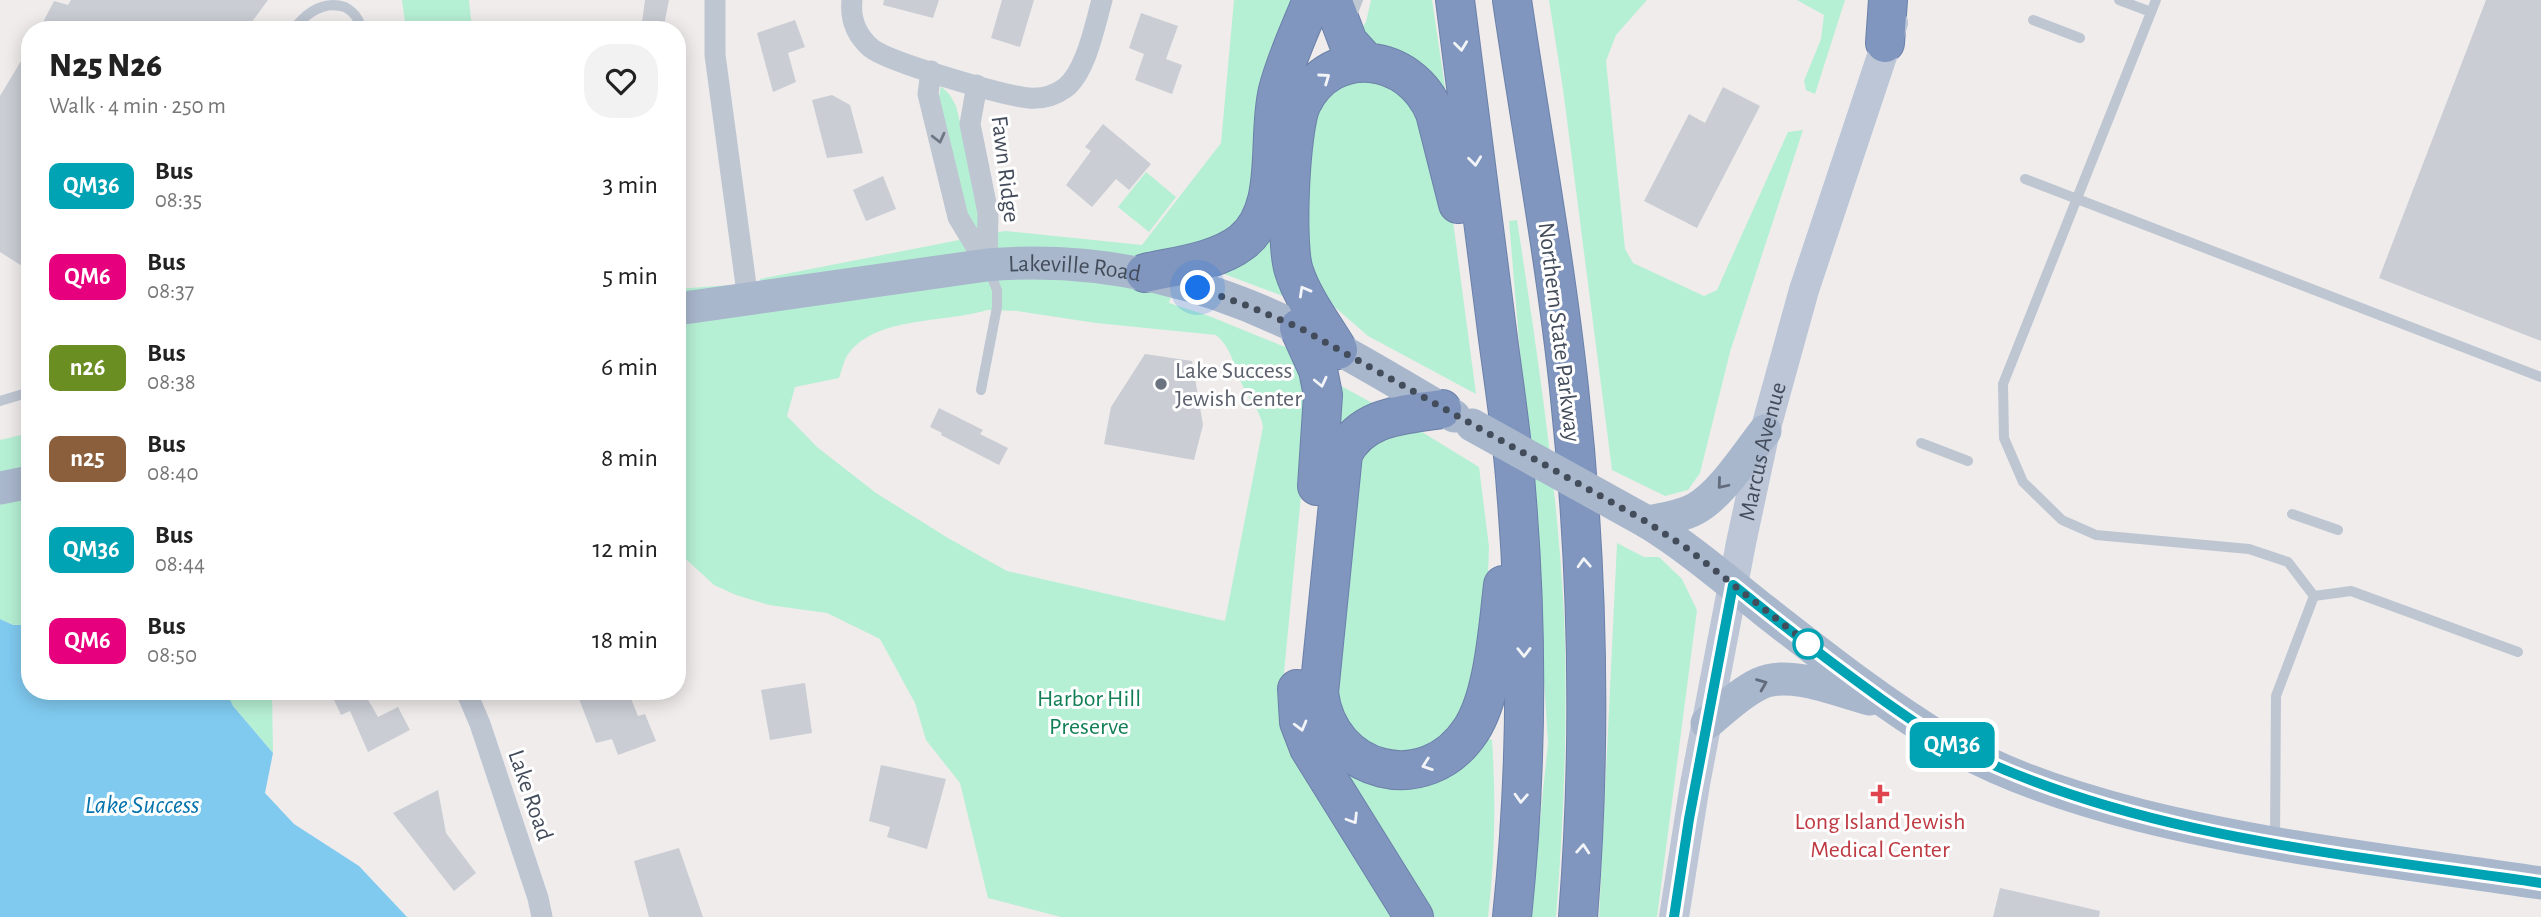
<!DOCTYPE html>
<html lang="en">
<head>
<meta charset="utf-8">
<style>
	body { margin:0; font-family:"Alegreya Sans",sans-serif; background:#f2f2f2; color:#222; height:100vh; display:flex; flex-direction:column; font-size:26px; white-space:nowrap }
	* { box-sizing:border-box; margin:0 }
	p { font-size:23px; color:#767676 }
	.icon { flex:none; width:38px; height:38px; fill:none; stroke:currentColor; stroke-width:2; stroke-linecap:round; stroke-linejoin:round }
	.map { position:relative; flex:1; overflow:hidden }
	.sheet { position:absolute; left:21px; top:21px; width:665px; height:679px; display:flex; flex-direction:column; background:#fff; border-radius:28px; box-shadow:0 4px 18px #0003 }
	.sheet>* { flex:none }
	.badge { padding:0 14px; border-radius:10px; font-size:24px; line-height:46px }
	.you { position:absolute; width:35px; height:35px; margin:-18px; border:5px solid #fff; border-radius:50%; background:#1a73e8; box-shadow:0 0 0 10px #1a73e833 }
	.map>.badge { position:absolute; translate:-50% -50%; box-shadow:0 0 0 4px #fff }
	.round { display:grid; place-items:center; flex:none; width:74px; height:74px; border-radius:28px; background:#f2f2f2 }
	.summary { display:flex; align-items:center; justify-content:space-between; height:119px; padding:0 28px }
	h1 { font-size:33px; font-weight:800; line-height:52px }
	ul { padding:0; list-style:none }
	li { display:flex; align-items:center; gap:21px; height:91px; padding:0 28px }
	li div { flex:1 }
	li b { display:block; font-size:26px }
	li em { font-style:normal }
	li .badge { min-width:77px; font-weight:700; text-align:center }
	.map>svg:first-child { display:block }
	.green { fill:#b6f0d4; fill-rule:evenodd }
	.water { fill:#80caf0 }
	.building { fill:#cacdd4 }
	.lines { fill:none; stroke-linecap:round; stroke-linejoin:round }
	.motorway-casing { stroke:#6b81aa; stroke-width:40 }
	.service { stroke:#bec6d2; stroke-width:10 }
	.minor { stroke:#bec6d2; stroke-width:21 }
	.secondary { stroke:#bdc6d7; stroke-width:30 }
	.primary { stroke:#a9b7cd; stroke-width:33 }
	.motorway { stroke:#8096be; stroke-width:38 }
	.primary-bridge { stroke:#a9b7cd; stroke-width:33 }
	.oneway { stroke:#f2f4f8 }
	.oneway2 { stroke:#6e7784 }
	.oneway3 { stroke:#626c7c }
	.line-casing { stroke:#fff; stroke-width:16 }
	.line { stroke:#00a3b4; stroke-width:10 }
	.walk { stroke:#434c5a; stroke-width:7; stroke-dasharray:0 12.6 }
	.worship-dot { fill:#6b7280; stroke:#fff; stroke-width:2.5 }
	.stop-dot { fill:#fff; stroke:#00a3b4; stroke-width:3.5 }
	.health-dot { fill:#e0444e; stroke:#fff; stroke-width:2.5 }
	.labels { text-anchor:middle; stroke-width:6; stroke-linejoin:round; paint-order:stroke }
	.street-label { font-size:24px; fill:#434c5a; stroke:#fff }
	.worship-label { font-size:24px; fill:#5b616d; stroke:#fff; text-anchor:start }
	.park-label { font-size:24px; fill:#117e56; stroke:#fff }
	.health-label { font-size:24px; fill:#be3a42; stroke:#fff }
	.water-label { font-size:26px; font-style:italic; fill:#0473ac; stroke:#fff }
</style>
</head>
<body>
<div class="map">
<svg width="2541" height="917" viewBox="0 0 2541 917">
	<rect width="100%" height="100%" fill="#efeceb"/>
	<!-- green -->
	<path class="green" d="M402,0H469L472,30H406Z
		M1234,0H1296L1247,217L1225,240L1183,253L1169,303L1209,316L1290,349L1299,363L1309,412L1281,704L1397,917H1061L988,898L960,783L926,740L915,703L880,639L827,613L769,605L736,595L714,585L677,551V289L730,285L732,299L762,294L760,279L1005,231L1142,245L1221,143ZM987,310L1017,311L1096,323L1216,335C1233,349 1234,369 1244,388C1250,402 1261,411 1263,427L1225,621L1007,571L948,538L876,493L817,447L787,416L795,387L839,378C842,370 844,359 849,353C877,316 946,323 987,310Z
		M1371,0H1432L1446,94L1358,33L1366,22Z
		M1549,0H1647L1616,35L1606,61L1625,249L1633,263L1704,296L1717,290L1788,132L1803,130L1730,352L1700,473L1688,490L1665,496L1612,470L1563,89Z
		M1797,0H1845L1815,94L1806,90L1804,81L1821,39L1824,15Z
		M1379,76L1423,110L1453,221L1476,394L1368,336L1306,282L1304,121L1327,84Z
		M941,86L950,95L956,106L978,194V232L970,224L938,102Z
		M1146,172L1176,197L1149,232L1118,207Z
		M1517,220C1537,351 1557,482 1564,615C1568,715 1564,817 1556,917H1530L1548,743L1534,519L1509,221Z
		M1267,223L1290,295L1283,296L1211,269Z
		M1334,382L1374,404L1333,444Z
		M1404,430L1422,432L1479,467L1489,547L1486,628L1469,700L1440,749L1374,756L1328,693L1355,444Z
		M30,433V481L0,487V440Z
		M30,484V625H13L0,619V490Z
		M1617,543L1644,557H1659L1682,579L1697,610L1657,917H1599Z
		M226,691H272L273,753L233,706Z
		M1480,735L1492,740C1496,799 1495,858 1488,917H1424L1325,745L1347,764Z"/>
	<!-- water -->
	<path class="water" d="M0,619L13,625H30V691H226L233,706L273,753L265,793L294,824L359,866L407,917H0Z"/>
	<!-- building -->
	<path class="building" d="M71,0H268L246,30H211L202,23L197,30H39L54,1L68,5Z
		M645,0H669L663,30H641Z
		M884,0H939L933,18L883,5Z
		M1002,0H1034L1020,47L991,38Z
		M2486,0H2541V341L2379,278Z
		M1141,13L1178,26L1166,59L1182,65L1172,94L1135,80L1144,54L1129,48Z
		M795,20L805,47L788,53L796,82L773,92L757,33Z
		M30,46V271L0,252V96Z
		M1723,87L1760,106L1697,228L1644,201L1689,114L1705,123Z
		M832,95L850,105L863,153L827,158L812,100Z
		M1103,124L1151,164L1129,190L1116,179L1092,207L1066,185L1091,151L1085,147Z
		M883,176L896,209L866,221L853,190Z
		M1145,354L1192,361L1203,425L1194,460L1104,444L1111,407Z
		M939,408L983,430L980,434L1008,448L999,465L941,435L942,433L930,427Z
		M805,683L812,733L770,740L761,690Z
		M330,691H363L378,717L398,707L410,730L368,752L350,711L341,715Z
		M576,691H628L638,716L645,714L656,741L618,755L612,739L596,743Z
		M881,765L946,779L927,849L887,837L890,827L869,821Z
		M438,790L446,833L476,873L454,891L393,813Z
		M679,848L703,917H649L634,861Z
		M2000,888L2100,911L2099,917H1993Z"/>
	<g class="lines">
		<!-- motorway casing -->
		<g class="motorway-casing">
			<path id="motorway" d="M1455,0C1468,105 1481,210 1495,315C1502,373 1512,431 1516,489C1528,631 1527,775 1512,917
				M1512,0C1531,129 1555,258 1569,388C1588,564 1592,740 1578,917
				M1336,10L1348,42L1367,63
				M1885,43L1888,0
				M1145,273C1176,266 1216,262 1242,242C1284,209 1266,138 1278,90C1286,59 1300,30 1312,0
				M1299,328L1318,370L1323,395L1317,486
				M1338,350C1323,325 1303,299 1294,271C1285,245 1290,127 1302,103C1332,43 1411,53 1435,113L1458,204
				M1442,409C1404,415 1362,415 1343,454L1319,693C1329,774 1426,799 1471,730C1494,695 1498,627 1503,585
				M1297,689L1299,722L1309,748L1414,917"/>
		</g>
		<!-- service -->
		<path class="service" d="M2119,0L2151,12
			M2156,0L2003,384L2004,438L2023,482L2062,520L2096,535L2249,549L2288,562L2314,596
			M1350,20L1358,0
			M2033,20L2080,38
			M293,30C306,13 323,0 345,7C354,12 360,20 361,30
			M2025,179L2541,377
			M981,390L997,307V290L989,270
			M0,401L30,392
			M1921,443L1968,461
			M2292,514L2338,530
			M2314,596L2351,591L2518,652
			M2275,838L2276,696L2314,596"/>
		<!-- minor -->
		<path class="minor" d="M715,0V55L748,300
			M852,0C850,19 856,35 871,48C888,62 1005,96 1029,98C1042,99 1054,96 1065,88C1086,72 1095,25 1102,0
			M931,71L928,94L958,217L987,265
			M977,85L970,124L988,213L987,265
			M466,691L480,724L538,898L542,917"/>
		<!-- secondary -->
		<path class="secondary" id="s1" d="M1674,917L1695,784L1741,543L1765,431L1804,290L1893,23"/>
		<!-- primary -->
		<g class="primary">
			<path id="s2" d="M677,309L987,265C1096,256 1198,279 1296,327C1350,353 1402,386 1454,416"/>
			<path d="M0,488L30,482"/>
			<path d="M1647,522C1689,548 1726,580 1765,611C1825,658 1885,705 1950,744C2007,777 2076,799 2139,815C2270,848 2407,863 2541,883"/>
			<path d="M1647,522C1663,519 1680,517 1695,509C1721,495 1746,455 1765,431"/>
			<path d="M1707,723C1723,710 1740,693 1759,684C1789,669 1839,691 1870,699"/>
		</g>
		<!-- motorway -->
		<use href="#motorway" class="motorway"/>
		<!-- primary-bridge -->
		<path class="primary-bridge" d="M1472,425L1647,522"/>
	</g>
	<!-- one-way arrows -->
	<defs><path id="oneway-chevron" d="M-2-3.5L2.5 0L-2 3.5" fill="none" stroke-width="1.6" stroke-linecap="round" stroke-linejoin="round" transform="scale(1.75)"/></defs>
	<g class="oneway">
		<use href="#oneway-chevron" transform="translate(1461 46) rotate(83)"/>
		<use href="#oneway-chevron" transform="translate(1325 78) rotate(-35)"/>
		<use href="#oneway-chevron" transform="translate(1475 161) rotate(83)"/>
		<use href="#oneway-chevron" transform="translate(1304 291) rotate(-119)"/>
		<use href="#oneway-chevron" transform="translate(1321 382) rotate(77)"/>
		<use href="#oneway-chevron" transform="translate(1584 563) rotate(-93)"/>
		<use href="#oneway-chevron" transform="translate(1524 652) rotate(89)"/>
		<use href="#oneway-chevron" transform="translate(1301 726) rotate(75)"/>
		<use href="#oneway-chevron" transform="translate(1427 765) rotate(161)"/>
		<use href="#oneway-chevron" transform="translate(1521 798) rotate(93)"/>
		<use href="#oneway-chevron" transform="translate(1353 819) rotate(58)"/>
		<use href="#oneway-chevron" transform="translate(1583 849) rotate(-86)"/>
	</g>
	<use class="oneway2" href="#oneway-chevron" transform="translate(939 138) rotate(76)"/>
	<g class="oneway3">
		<use href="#oneway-chevron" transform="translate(1722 484) rotate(130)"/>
		<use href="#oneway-chevron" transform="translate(1762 684) rotate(-22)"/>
	</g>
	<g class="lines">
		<!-- line casing -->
		<g class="line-casing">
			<path id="line" d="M1674,917L1689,819L1733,585C1781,624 1830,662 1880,698C1904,715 1929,733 1955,747C2134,837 2345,854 2541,883"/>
		</g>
		<!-- line -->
		<use href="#line" class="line"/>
		<!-- walk -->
		<path class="walk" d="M1198,288L1248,306L1300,328L1647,522L1688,549L1816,650L1808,644"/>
	</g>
	<!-- markers -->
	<circle class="worship-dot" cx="1161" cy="384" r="7"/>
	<circle class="stop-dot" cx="1808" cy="644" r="14"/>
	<path class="health-dot" d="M1876.5 783.5h7v7h7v7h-7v7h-7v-7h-7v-7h7z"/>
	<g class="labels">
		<!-- street labels -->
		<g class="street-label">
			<text transform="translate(1006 169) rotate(83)" y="8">Fawn Ridge</text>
			<text dy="8" stroke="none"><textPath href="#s2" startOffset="401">Lakeville Road</textPath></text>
			<text transform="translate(1560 332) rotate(83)" y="8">Northern State Parkway</text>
			<text dy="8" stroke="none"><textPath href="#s1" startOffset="474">Marcus Avenue</textPath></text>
			<text transform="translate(531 795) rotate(71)" y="8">Lake Road</text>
		</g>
		<!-- worship labels -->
		<g class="worship-label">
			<text x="1175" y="378">Lake Success<tspan x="1175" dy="28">Jewish Center</tspan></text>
		</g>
		<!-- park labels -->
		<g class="park-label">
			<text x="1089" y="706">Harbor Hill<tspan x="1089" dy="28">Preserve</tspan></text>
		</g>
		<!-- health labels -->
		<g class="health-label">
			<text x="1880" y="829">Long Island Jewish<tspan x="1880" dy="28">Medical Center</tspan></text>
		</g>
		<!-- water labels -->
		<g class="water-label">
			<text x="142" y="813">Lake Success</text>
		</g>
	</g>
</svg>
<div class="you" style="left:1198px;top:288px"></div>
<b class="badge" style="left:1952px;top:745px;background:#00a3b4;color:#fff">QM36</b>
<section class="sheet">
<div class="summary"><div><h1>N25 N26</h1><p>Walk · 4 min · 250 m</p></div><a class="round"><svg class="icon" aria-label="heart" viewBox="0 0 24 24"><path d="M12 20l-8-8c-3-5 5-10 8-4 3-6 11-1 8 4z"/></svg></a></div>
<ul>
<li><span class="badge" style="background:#00a3b4;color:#fff">QM36</span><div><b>Bus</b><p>08:35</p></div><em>3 min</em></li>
<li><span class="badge" style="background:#e6007e;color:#fff">QM6</span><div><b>Bus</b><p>08:37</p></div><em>5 min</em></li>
<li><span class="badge" style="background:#6b8e23;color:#fff">n26</span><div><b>Bus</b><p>08:38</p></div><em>6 min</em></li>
<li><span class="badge" style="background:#8b5e3c;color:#fff">n25</span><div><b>Bus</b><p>08:40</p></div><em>8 min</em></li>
<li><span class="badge" style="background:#00a3b4;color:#fff">QM36</span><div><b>Bus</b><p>08:44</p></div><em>12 min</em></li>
<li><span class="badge" style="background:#e6007e;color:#fff">QM6</span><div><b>Bus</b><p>08:50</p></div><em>18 min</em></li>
</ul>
</section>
</div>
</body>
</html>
